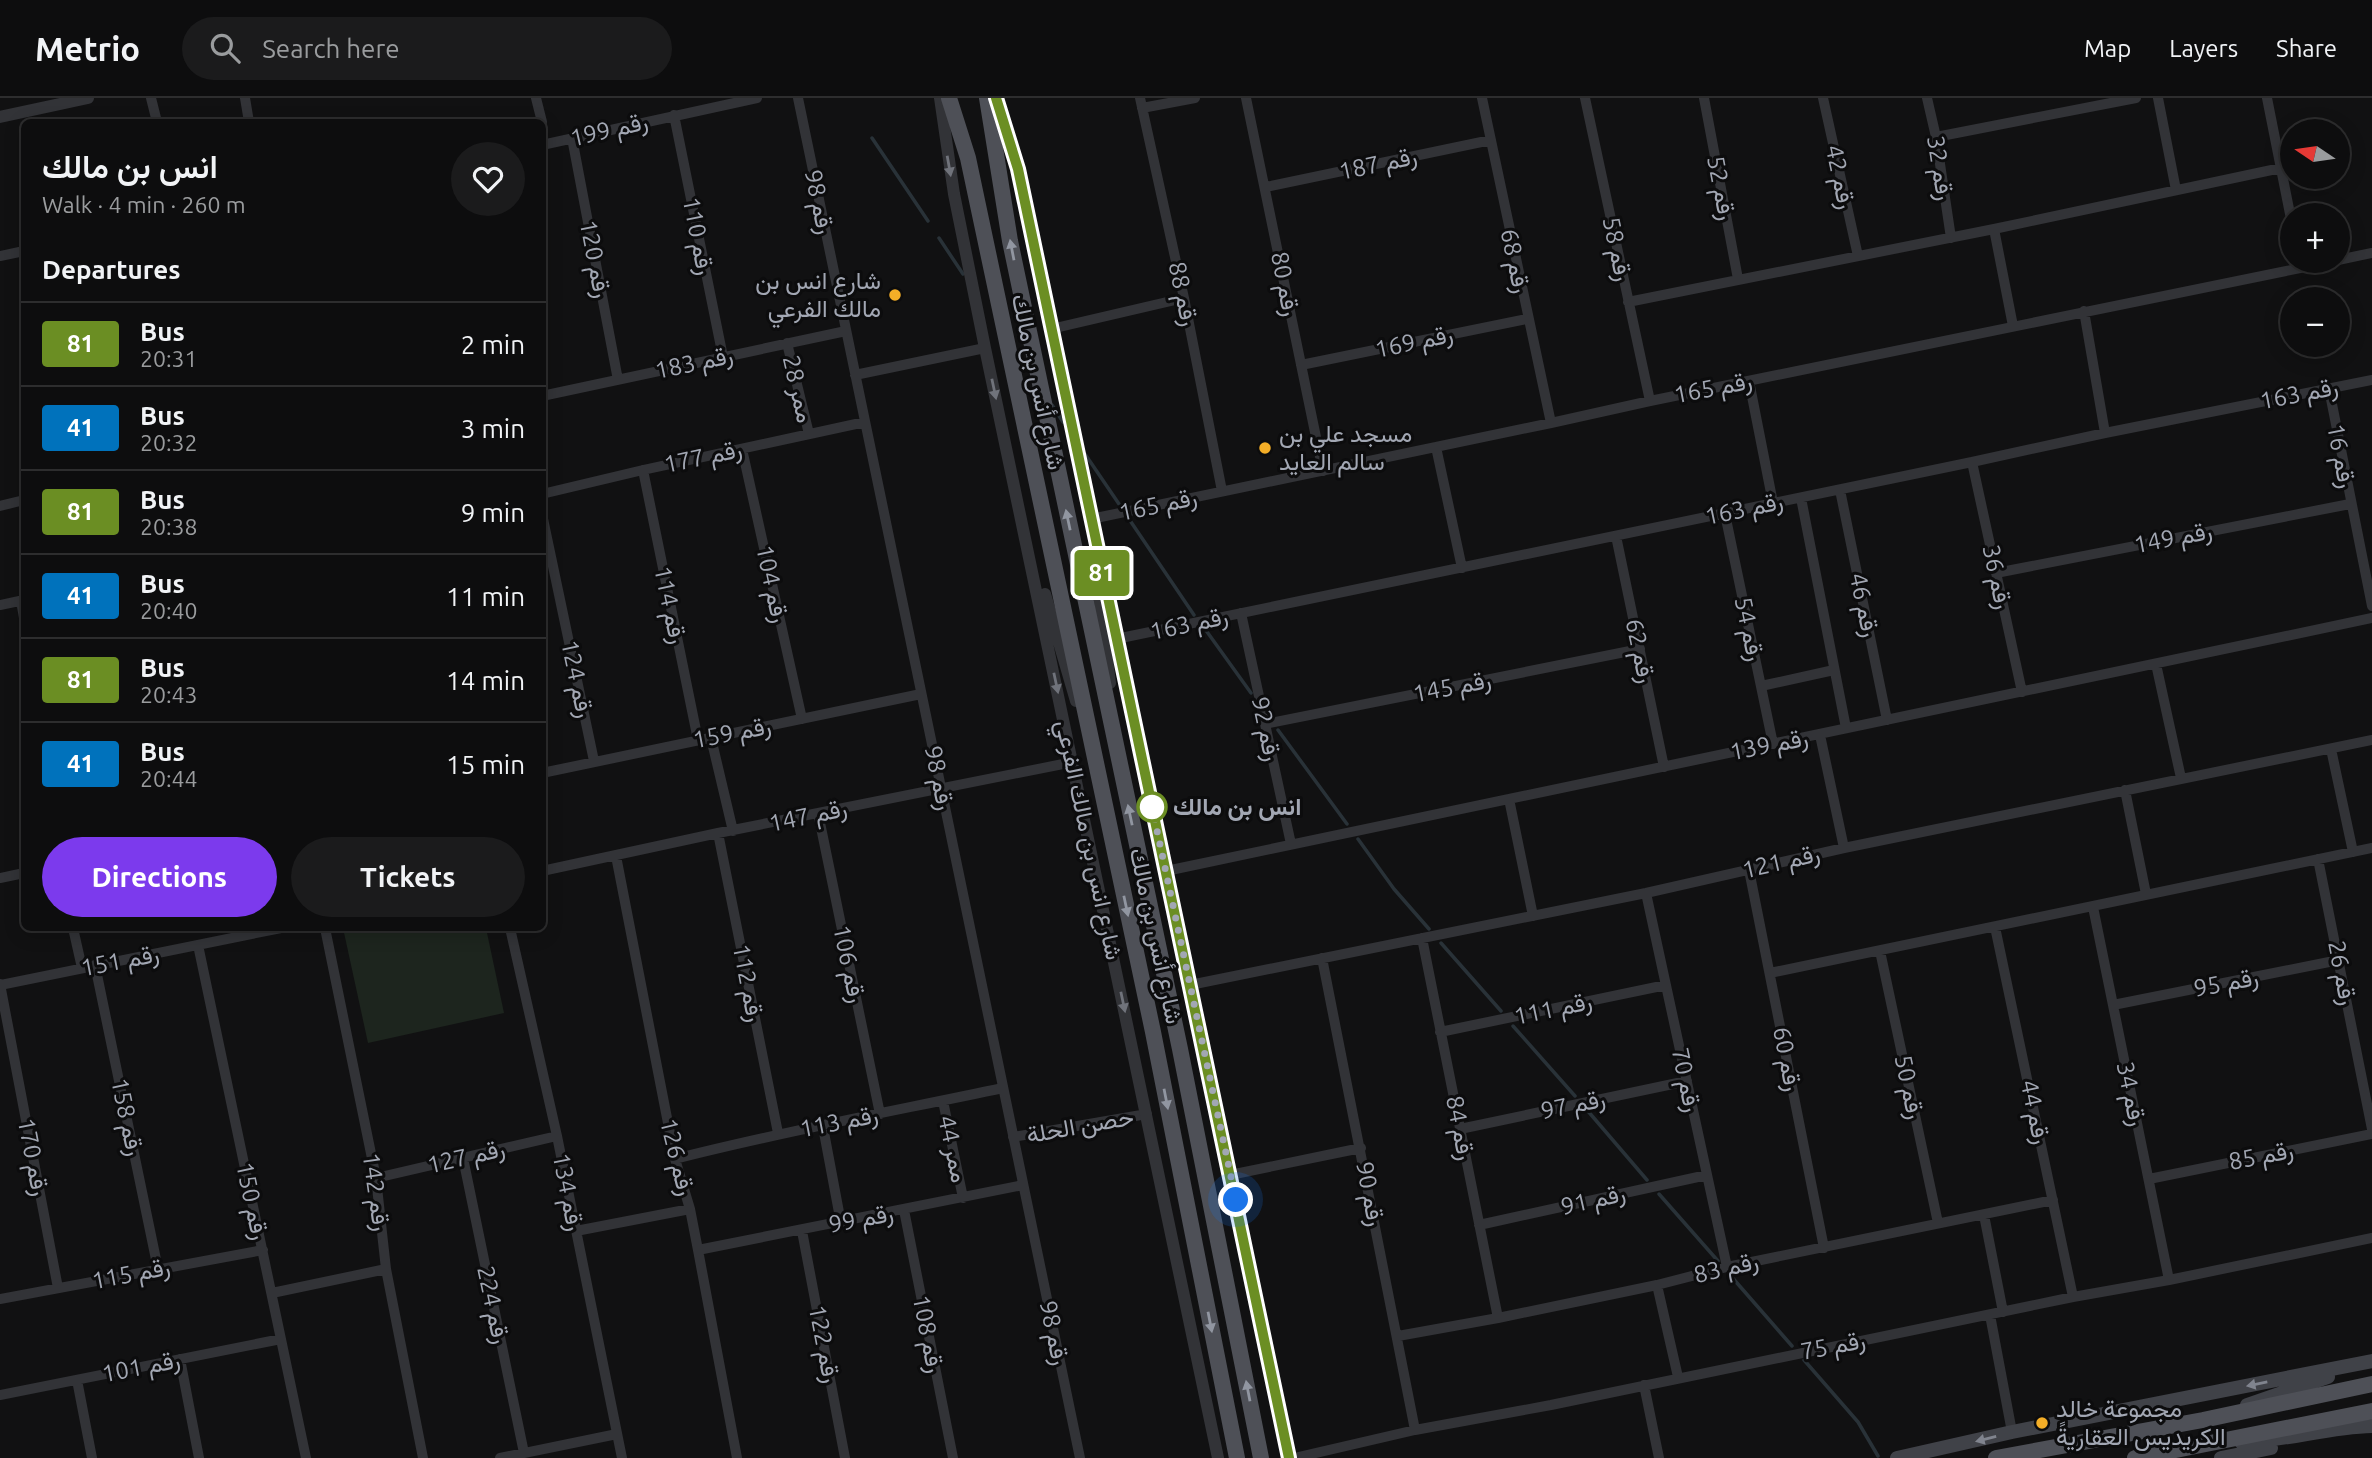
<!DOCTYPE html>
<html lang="en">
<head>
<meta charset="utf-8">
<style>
	body { margin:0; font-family:Ubuntu,Vazirmatn,sans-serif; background:#1b1b1c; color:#f1f3f6; height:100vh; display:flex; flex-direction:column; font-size:26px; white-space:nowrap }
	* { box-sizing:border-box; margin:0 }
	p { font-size:23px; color:#9a9c9e }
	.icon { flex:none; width:38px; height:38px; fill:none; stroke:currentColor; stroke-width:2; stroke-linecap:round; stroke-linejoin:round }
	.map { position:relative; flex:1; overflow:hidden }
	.side { position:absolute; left:21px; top:21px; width:525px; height:812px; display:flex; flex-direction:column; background:#0d0d0e; border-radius:10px; box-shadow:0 4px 18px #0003,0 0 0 2px #2d2d2e }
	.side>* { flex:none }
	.badge { padding:0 14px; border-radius:5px; font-size:24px; line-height:46px }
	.needle { width:46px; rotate:283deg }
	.fabs { position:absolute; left:2280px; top:21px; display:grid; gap:14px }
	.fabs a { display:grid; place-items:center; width:70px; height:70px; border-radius:50%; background:#0d0d0e; box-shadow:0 4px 18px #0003,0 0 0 2px #2d2d2e; font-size:35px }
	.you { position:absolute; width:35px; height:35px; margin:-18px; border:5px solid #fff; border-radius:50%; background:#1a73e8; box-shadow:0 0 0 10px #1a73e833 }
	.map>.badge { position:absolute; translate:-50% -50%; box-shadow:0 0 0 4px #fff }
	h2 { padding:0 21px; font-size:26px; line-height:63px }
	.round { display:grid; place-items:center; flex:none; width:74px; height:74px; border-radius:37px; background:#1b1b1c }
	.head { display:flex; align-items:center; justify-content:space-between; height:119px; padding:0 21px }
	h1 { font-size:33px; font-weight:600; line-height:52px }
	.button { display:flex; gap:14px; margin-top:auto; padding:14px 21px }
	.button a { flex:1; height:80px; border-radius:42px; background:#7c3aed; color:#fff; font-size:28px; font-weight:600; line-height:80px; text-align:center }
	.button a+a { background:#1b1b1c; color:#f1f3f6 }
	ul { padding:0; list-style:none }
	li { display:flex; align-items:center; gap:21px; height:84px; padding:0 21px; border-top:2px solid #2d2d2e }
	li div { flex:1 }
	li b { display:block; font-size:26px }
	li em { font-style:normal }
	li .badge { min-width:77px; font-weight:700; text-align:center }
	header { display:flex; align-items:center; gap:42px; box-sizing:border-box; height:98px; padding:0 35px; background:#0d0d0e; border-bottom:2px solid #2d2d2e }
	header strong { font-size:33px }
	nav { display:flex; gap:38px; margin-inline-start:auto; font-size:24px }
	.search { width:490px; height:63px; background:#1b1b1c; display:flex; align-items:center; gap:18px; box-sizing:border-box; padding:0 24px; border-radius:38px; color:#9a9c9e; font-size:26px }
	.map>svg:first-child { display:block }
	.green { fill:#1d251e }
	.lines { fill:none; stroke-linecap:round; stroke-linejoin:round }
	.stream { stroke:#293238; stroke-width:3.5 }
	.minor { stroke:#323337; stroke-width:10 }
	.tertiary { stroke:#323337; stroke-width:12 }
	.secondary { stroke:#404248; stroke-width:14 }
	.primary { stroke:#4e5057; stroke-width:16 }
	.oneway { fill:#70737b }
	.oneway2 { fill:#9196a1 }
	.oneway3 { fill:#80848e }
	.line-casing { stroke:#fff; stroke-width:16 }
	.line { stroke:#6b8e23; stroke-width:10 }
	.walk { stroke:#a2a7b3; stroke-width:7; stroke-dasharray:0 12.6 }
	.poi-dot { fill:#f4ae27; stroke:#0c0c0d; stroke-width:2.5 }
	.stop-dot { fill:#fff; stroke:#6b8e23; stroke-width:3.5 }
	.labels { text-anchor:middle; stroke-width:6; stroke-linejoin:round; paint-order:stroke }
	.street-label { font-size:24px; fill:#a2a7b3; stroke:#0c0c0d }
	.poi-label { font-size:24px; fill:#a2a7b3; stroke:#0c0c0d; text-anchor:start }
	.stop-label { font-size:24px; font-weight:bold; fill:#a2a7b3; stroke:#0c0c0d; text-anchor:start }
</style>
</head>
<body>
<header>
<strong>Metrio</strong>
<div class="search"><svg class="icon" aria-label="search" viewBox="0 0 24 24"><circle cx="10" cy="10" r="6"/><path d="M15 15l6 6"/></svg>Search here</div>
<nav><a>Map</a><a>Layers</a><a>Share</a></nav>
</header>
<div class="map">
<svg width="2372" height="1360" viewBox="0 0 2372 1360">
	<rect width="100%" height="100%" fill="#111112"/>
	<!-- green -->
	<path class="green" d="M343,830H486L504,915L368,945Z"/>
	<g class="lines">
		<!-- stream -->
		<path class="stream" d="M872,40L928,123
			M939,140L963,176
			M1052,307L1063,324
			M1085,356L1119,406
			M1129,421L1194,517
			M1205,531L1251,595
			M1278,632L1347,726
			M1358,741L1394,791L1429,831
			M1441,845L1501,913
			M1513,928L1575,998
			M1587,1012L1647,1082
			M1659,1096L1718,1163
			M1730,1177L1792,1248
			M1804,1262L1858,1324L1878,1358"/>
		<!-- minor -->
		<path class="minor" d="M151,0L157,24
			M245,0L249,24
			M536,0L542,24
			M798,0L1080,1360
			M1140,0L1184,200L1222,393
			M1246,0L1323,373
			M1482,0L1551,325
			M1585,0L1650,303
			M1704,0L1738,181
			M1823,0L1858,158
			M1927,0L1936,39L1951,140
			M2158,0L2176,92
			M2267,0L2292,126
			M1142,10L1195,0
			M674,17L723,259
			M1936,39L2136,0
			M572,40L618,282
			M542,47L757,0
			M1266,89L1491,42
			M1994,131L2013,228
			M0,158L24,153
			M2338,162L2372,155
			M1628,204L1994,131L2281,70
			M2084,213L2105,335
			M1051,231L1184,200
			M787,245L809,336
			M1301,267L1527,221
			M855,277L985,250
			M1749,283L1773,405
			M2329,291L2372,508
			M542,298L846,233
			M1436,349L1462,470
			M742,351L802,621
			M1972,364L2022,594
			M643,372L698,642
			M1840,392L1887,622
			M542,396L643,372L865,324
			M1801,400L1846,630
			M0,408L24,402
			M542,416L594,663
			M1725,416L1773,646
			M1091,421L1551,325L1650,303L2335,163
			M1616,438L1664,669
			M1996,475L2350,406
			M21,503L24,520
			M0,507L24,502
			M1241,515L1291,746
			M1116,541L1972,364L2105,335L2372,282
			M2156,566L2181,680
			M1761,588L1834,572
			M1265,626L1640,551
			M1820,637L1844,750
			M711,640L733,733
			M2331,651L2353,754
			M542,675L921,596
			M2125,692L2146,796
			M1509,701L1533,818
			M818,715L880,1016
			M718,735L778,1035
			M616,758L675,1061L690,1111L698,1152L737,1360
			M2318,761L2372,1031
			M1749,772L1824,1150
			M542,773L718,735L1073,664
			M1166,773L2372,520
			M0,780L24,775
			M1646,795L1727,1169
			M2093,809L2169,1182
			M1995,829L2073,1199
			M73,830L82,870
			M325,830L376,1080L386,1171L423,1360
			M510,830L557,1038L622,1360
			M1422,840L1498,1220
			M198,847L306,1360
			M1880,853L1938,1125
			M1322,860L1415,1332
			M95,867L158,1171
			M1770,875L2372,750
			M0,886L58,1190
			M0,887L281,830
			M1190,887L1646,795L1844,750L2372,642
			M2113,907L2339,862
			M1440,934L1666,887
			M943,1003L963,1100
			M823,1029L841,1125
			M1460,1031L1687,983
			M1013,1039L1147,1016
			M463,1060L524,1355
			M675,1061C784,1033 894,1013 1003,990
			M1230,1077L1361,1050
			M376,1080L557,1038
			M2149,1081L2372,1036
			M904,1112L953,1360
			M1984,1117L2003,1214
			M1479,1127L1707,1077
			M576,1133L690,1111
			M802,1133L845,1360
			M698,1152L1023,1087
			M1657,1187L1678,1279
			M272,1195L386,1171
			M0,1201L263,1152
			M1990,1217L2012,1334
			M1398,1238L1498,1220L1657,1187L1727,1169L2053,1102
			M180,1261L199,1360
			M77,1282L92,1360
			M1644,1287L1659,1360
			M0,1297L281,1241
			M500,1360L617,1336
			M1294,1360L1415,1332L1551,1307L2073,1199L2169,1182L2372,1140"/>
		<!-- tertiary -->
		<path class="tertiary" d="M940,0L954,96L985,250L1218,1360
			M996,0L1018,71L1289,1360
			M0,19L88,0
			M1099,495L1110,585
			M1045,496L1076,603"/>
		<!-- secondary -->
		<path class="secondary" d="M2247,1307L2328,1279
			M2241,1344C2285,1343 2328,1329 2372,1328
			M1897,1360L2012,1334L2372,1263
			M2221,1360L2271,1350"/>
		<!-- primary -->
		<path class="primary" d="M949,0L968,60L1153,934L1237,1360
			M987,0L1010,143L1180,951L1261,1360
			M1996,1360L2203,1322L2372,1286
			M2135,1360L2372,1313"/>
	</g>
	<!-- one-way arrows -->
	<defs><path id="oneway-solid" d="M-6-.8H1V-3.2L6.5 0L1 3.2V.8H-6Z" transform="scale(1.75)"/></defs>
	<g class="oneway">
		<use href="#oneway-solid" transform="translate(949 68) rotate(80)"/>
		<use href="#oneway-solid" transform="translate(994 291) rotate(78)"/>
		<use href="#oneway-solid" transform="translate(1056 585) rotate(78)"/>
		<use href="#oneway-solid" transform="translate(1123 904) rotate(78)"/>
	</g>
	<g class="oneway2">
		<use href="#oneway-solid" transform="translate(1012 152) rotate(-101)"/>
		<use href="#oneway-solid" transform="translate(1068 422) rotate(-102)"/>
		<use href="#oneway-solid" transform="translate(1130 717) rotate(-102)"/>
		<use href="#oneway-solid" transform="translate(1126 808) rotate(78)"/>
		<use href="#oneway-solid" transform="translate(1166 1001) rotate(79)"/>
		<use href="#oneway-solid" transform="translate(1210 1224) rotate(79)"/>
		<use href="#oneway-solid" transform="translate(1248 1293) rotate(-101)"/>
	</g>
	<g class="oneway3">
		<use href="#oneway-solid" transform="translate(2257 1286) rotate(169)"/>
		<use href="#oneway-solid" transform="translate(1986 1341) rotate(166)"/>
	</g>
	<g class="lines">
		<!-- line casing -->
		<g class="line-casing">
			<path id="line" d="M996,0L1018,71L1289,1360"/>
		</g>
		<!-- line -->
		<use href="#line" class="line"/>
		<!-- walk -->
		<path class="walk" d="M1152,709L1236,1102"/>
	</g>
	<!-- markers -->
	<g class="poi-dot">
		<circle cx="895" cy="197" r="7"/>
		<circle cx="1265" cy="350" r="7"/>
		<circle cx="2042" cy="1325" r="7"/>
	</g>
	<circle class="stop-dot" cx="1152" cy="709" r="14"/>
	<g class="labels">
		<!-- street labels -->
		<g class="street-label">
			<text transform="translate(609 32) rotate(-13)" y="8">رقم 199</text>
			<text transform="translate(1378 66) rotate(-12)" y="8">رقم 187</text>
			<text transform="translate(1940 70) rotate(81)" y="8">رقم 32</text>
			<text transform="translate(1840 79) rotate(78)" y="8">رقم 42</text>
			<text transform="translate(1721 90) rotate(79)" y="8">رقم 52</text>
			<text transform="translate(819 104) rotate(78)" y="8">رقم 98</text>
			<text transform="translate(698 138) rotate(79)" y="8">رقم 110</text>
			<text transform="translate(1617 151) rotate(78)" y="8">رقم 58</text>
			<text transform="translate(595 161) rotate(79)" y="8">رقم 120</text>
			<text transform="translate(1515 163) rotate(78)" y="8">رقم 68</text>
			<text transform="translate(1285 186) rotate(79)" y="8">رقم 80</text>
			<text transform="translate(1183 196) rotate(78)" y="8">رقم 88</text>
			<text transform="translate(1414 244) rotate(-12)" y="8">رقم 169</text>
			<text transform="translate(694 265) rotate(-12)" y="8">رقم 183</text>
			<text transform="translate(1038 284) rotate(78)" y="8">شارع أنس بن مالك</text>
			<text transform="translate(1713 290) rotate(-11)" y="8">رقم 165</text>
			<text transform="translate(798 291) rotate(77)" y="8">ممر 28</text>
			<text transform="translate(2299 296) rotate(-11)" y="8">رقم 163</text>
			<text transform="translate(2341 358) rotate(79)" y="8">رقم 16</text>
			<text transform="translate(703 359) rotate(-12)" y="8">رقم 177</text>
			<text transform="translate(1158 407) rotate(-12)" y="8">رقم 165</text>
			<text transform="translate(1744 411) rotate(-12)" y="8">رقم 163</text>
			<text transform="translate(2173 440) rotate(-11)" y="8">رقم 149</text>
			<text transform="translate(1997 479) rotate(78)" y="8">رقم 36</text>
			<text transform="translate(772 486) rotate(78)" y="8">رقم 104</text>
			<text transform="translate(670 507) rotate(78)" y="8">رقم 114</text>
			<text transform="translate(1864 507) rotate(78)" y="8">رقم 46</text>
			<text transform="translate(1189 526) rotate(-12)" y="8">رقم 163</text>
			<text transform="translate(1749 531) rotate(78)" y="8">رقم 54</text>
			<text transform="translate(1640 553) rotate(78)" y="8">رقم 62</text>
			<text transform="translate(577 581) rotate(78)" y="8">رقم 124</text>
			<text transform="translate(1452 589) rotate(-11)" y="8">رقم 145</text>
			<text transform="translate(1266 631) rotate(78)" y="8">رقم 92</text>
			<text transform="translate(732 635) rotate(-11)" y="8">رقم 159</text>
			<text transform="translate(1769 647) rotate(-11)" y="8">رقم 139</text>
			<text transform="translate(939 680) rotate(78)" y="8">رقم 98</text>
			<text transform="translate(808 718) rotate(-12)" y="8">رقم 147</text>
			<text transform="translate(1089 742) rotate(78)" y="8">شارع انس بن مالك الفرعي</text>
			<text transform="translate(1781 764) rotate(-13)" y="8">رقم 121</text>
			<text transform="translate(1156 838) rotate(78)" y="8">شارع أنس بن مالك</text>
			<text transform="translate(120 863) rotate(-11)" y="8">رقم 151</text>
			<text transform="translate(849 866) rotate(78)" y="8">رقم 106</text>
			<text transform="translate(2342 875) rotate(79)" y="8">رقم 26</text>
			<text transform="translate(748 885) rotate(79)" y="8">رقم 112</text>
			<text transform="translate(2226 885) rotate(-11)" y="8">رقم 95</text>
			<text transform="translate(1553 911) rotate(-12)" y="8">رقم 111</text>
			<text transform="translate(1787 961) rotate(79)" y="8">رقم 60</text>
			<text transform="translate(1686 982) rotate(78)" y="8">رقم 70</text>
			<text transform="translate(1909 989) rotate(78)" y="8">رقم 50</text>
			<text transform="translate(2131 996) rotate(78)" y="8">رقم 34</text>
			<text transform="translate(1573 1007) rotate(-12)" y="8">رقم 97</text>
			<text transform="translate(2035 1014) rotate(78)" y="8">رقم 44</text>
			<text transform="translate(127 1019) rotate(78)" y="8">رقم 158</text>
			<text transform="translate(839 1024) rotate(-11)" y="8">رقم 113</text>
			<text transform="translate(1080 1028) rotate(-10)" y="8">حصن الحلة</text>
			<text transform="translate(1460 1030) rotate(79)" y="8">رقم 84</text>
			<text transform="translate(953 1051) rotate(78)" y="8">ممر 44</text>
			<text transform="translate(2261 1058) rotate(-11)" y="8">رقم 85</text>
			<text transform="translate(33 1059) rotate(79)" y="8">رقم 170</text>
			<text transform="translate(466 1059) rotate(-13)" y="8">رقم 127</text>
			<text transform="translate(677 1059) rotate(76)" y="8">رقم 126</text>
			<text transform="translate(376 1094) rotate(82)" y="8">رقم 142</text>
			<text transform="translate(568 1094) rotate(79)" y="8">رقم 134</text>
			<text transform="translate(1370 1096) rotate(79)" y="8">رقم 90</text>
			<text transform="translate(1593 1102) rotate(-13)" y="8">رقم 91</text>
			<text transform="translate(252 1103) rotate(78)" y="8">رقم 150</text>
			<text transform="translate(861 1121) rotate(-11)" y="8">رقم 99</text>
			<text transform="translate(1726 1170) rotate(-13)" y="8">رقم 83</text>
			<text transform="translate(131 1176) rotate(-11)" y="8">رقم 115</text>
			<text transform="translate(493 1207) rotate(78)" y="8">رقم 224</text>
			<text transform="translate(1054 1235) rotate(78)" y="8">رقم 98</text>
			<text transform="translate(928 1236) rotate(79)" y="8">رقم 108</text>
			<text transform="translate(824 1246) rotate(79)" y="8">رقم 122</text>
			<text transform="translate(1833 1248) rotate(-11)" y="8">رقم 75</text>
			<text transform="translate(141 1269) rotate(-11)" y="8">رقم 101</text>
		</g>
		<!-- poi labels -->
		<g class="poi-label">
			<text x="881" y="191" text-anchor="end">شارع انس بن<tspan x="881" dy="28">مالك الفرعي</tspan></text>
			<text x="1279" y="344">مسجد علي بن<tspan x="1279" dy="28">سالم العايد</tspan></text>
			<text x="2056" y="1319">مجموعة خالد<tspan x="2056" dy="28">الكريديس العقاريةً</tspan></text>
		</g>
		<!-- stop labels -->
		<g class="stop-label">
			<text x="1173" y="717">انس بن مالك</text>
		</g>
	</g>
</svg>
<div class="fabs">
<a><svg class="needle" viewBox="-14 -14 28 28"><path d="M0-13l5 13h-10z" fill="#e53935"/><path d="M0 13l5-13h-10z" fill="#9a9c9e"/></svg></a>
<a>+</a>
<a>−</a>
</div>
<div class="you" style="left:1236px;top:1102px"></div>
<b class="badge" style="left:1102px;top:475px;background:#6b8e23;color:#fff">81</b>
<section class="side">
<div class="head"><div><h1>انس بن مالك</h1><p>Walk · 4 min · 260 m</p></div><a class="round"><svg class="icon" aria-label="heart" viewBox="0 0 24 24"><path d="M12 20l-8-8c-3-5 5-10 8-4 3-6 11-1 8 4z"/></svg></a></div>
<h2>Departures</h2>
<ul>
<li><span class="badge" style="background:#6b8e23;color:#fff">81</span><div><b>Bus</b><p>20:31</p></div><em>2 min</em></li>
<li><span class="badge" style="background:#0072bc;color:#fff">41</span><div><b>Bus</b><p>20:32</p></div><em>3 min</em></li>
<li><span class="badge" style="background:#6b8e23;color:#fff">81</span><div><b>Bus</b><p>20:38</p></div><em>9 min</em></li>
<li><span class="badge" style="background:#0072bc;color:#fff">41</span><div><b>Bus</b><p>20:40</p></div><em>11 min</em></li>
<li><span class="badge" style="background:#6b8e23;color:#fff">81</span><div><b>Bus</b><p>20:43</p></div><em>14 min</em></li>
<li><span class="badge" style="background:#0072bc;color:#fff">41</span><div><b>Bus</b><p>20:44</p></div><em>15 min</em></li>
</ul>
<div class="button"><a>Directions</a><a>Tickets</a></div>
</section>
</div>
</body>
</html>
